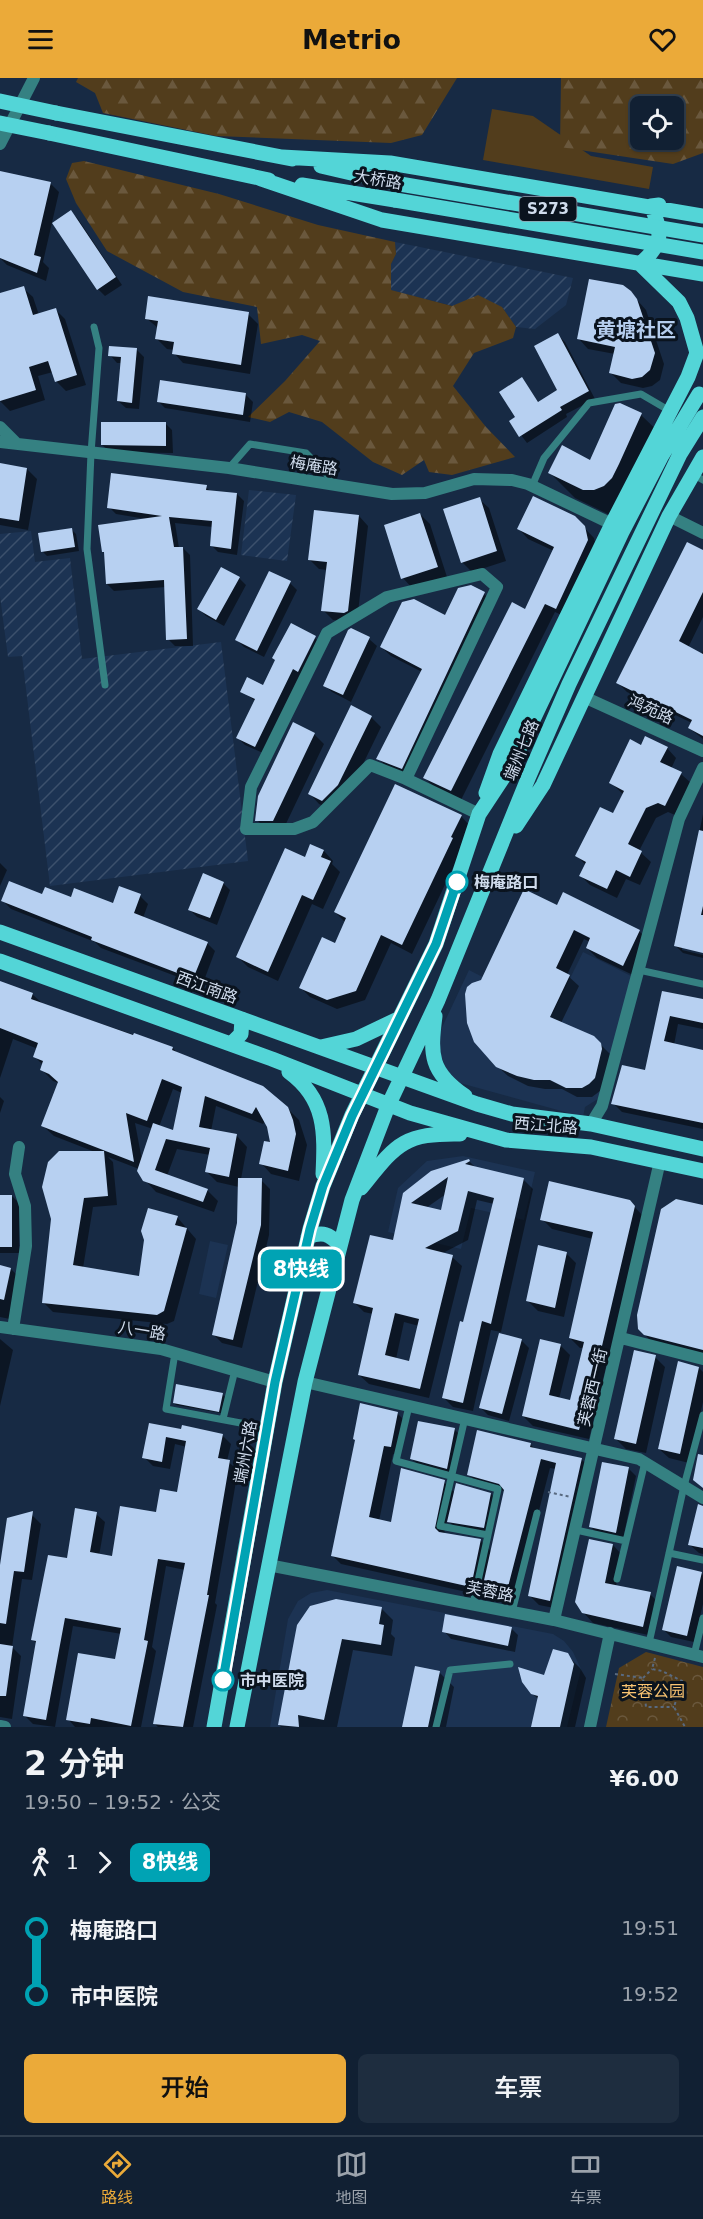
<!DOCTYPE html>
<html lang="zh">
<head>
<meta charset="utf-8">
<style>
	body { margin:0; font-family:"DejaVu Sans","Noto Sans SC",sans-serif; background:#1e2d3f; color:#f1f3f6; height:100vh; display:flex; flex-direction:column; font-size:22px; white-space:nowrap }
	* { box-sizing:border-box; margin:0 }
	p { font-size:20px; color:#9ca3ac }
	.icon { flex:none; width:33px; height:33px; fill:none; stroke:currentColor; stroke-width:2; stroke-linecap:round; stroke-linejoin:round }
	.map { position:relative; height:1649px; overflow:hidden }
	.details { display:flex; flex-direction:column; background:#112033; flex:1 }
	.details>* { flex:none }
	.badge { padding:0 12px; border-radius:9px; font-size:21px; line-height:39px }
	.buttons { position:absolute; left:630px; top:18px; display:grid; gap:12px }
	.buttons a { display:grid; place-items:center; width:54px; height:54px; border-radius:9px; background:#112033; box-shadow:0 2px 4px #0004,0 0 0 2px #303e4e; font-size:30px }
	.map>.badge { position:absolute; translate:-50% -50%; box-shadow:0 0 0 3px #fff }
	.legs { display:flex; align-items:center; gap:9px; height:66px; padding:0 24px; font-size:20px }
	.legs p { margin-inline-start:auto }
	.summary { display:flex; align-items:center; justify-content:space-between; height:102px; padding:0 24px }
	h1 { font-size:33px; font-weight:600; line-height:45px }
	.primary-button { display:flex; gap:12px; margin-top:auto; padding:12px 24px }
	.primary-button a { flex:1; height:69px; border-radius:9px; background:#ebaa39; color:#111; font-size:24px; font-weight:600; line-height:69px; text-align:center }
	.primary-button a+a { background:#1e2d3f; color:#f1f3f6 }
	ul { padding:0 24px; list-style:none }
	li { display:flex; align-items:center; gap:21px; height:66px; font-size:22px }
	li i { display:grid; place-items:center; width:9px; height:100%; margin:0 8px; background:currentColor }
	li i::after { content:''; width:15px; height:15px; margin:-8px; border:4px solid; border-radius:50%; background:#112033 }
	li p { margin-inline-start:auto }
	li:first-child i { background:linear-gradient(#0000 50%,currentColor 0) }
	li:last-child i { background:linear-gradient(currentColor 50%,#0000 0) }
	header { display:flex; justify-content:space-between; align-items:center; height:78px; padding:0 24px; background:#ebaa39; color:#111; font-size:27px; font-weight:600 }
	.tabs { display:flex; justify-content:space-around; align-items:center; height:84px; border-top:2px solid #303e4e; background:#112033; font-size:16px; color:#9ca3ac }
	.tabs a { display:grid; justify-items:center; gap:3px }
	.tabs .on { color:#ebaa39 }
	.map>svg:first-child { display:block }
	.built { fill:#1c3353 }
	.industrial { fill:url(#industrial-furrows) }
	.green { fill:#523d1c }
	.forest { fill:url(#forest-firs); fill-rule:evenodd }
	.park { fill:url(#park-crowns) }
	.shadow { fill:#0007; fill-rule:evenodd }
	.building { fill:#b7d0f1; fill-rule:evenodd }
	.lines { fill:none; stroke-linecap:round; stroke-linejoin:round }
	.path { stroke:#596a80; stroke-width:2; stroke-dasharray:3 3; stroke-linecap:butt }
	.service { stroke:#358182; stroke-width:7 }
	.minor { stroke:#358182; stroke-width:12 }
	.primary { stroke:#53d5d7; stroke-width:15 }
	.primary-bridge { stroke:#53d5d7; stroke-width:15 }
	.line-1-casing { stroke:#fff; stroke-width:14 }
	.line-1 { stroke:#00a3b4; stroke-width:9 }
	.stop-1-dot { fill:#fff; stroke:#00a3b4; stroke-width:3 }
	.labels { text-anchor:middle; stroke-width:6; stroke-linejoin:round; paint-order:stroke }
	.shield { fill:#0a131e; stroke:#95a0af; stroke-width:1.5 }
	.shield-label { font-size:15px; font-weight:bold; fill:#d0dced }
	.street-label { font-size:16px; fill:#d0dced; stroke:#0a131e }
	.stop-label { font-size:16px; font-weight:bold; fill:#d0dced; stroke:#0a131e; text-anchor:start }
	.park-label { font-size:16px; fill:#f9c371; stroke:#0a131e }
	.quarter-label { font-size:20px; font-weight:bold; fill:#b5cdee; stroke:#0a131e }
</style>
</head>
<body>
<header><svg class="icon" aria-label="menu" viewBox="0 0 24 24"><path d="M4 6h16M4 12h16M4 18h16"/></svg>Metrio<svg class="icon" aria-label="heart" viewBox="0 0 24 24"><path d="M12 20l-8-8c-3-5 5-10 8-4 3-6 11-1 8 4z"/></svg></header>
<div class="map">
<svg width="703" height="1649" viewBox="0 0 703 1649">
	<defs>
		<pattern id="industrial-furrows" width="10" height="10" patternUnits="userSpaceOnUse" patternTransform="scale(1.5)"><rect width="10" height="10" fill="#1c3353"/><path d="M-1 1l2-2M0 10L10 0M9 11l2-2" fill="none" stroke="#3c506c"/></pattern>
		<pattern id="forest-firs" width="22" height="20" patternUnits="userSpaceOnUse" patternTransform="scale(1.5)"><rect width="22" height="20" fill="#523d1c"/><path d="M5 1l3.5 6h-7zM16 11l3.5 6h-7z" fill="#6a583d"/></pattern>
		<pattern id="park-crowns" width="20" height="18" patternUnits="userSpaceOnUse" patternTransform="scale(1.5)"><rect width="20" height="18" fill="#523d1c"/><path d="M2 6a3 3 0 1 1 6 0M12 15a3 3 0 1 1 6 0" fill="none" stroke="#6a583d"/></pattern>
	</defs>
	<rect width="100%" height="100%" fill="#172a44"/>
	<!-- built -->
	<path class="built" d="M583,874L633,899L601,1019L585,1029L583,1039L460,1005L448,993L441,979L438,958L469,892L553,935Z
		M463,1078L535,1094L524,1142L471,1130L461,1171L388,1154L398,1110L427,1083Z
		M210,1163L228,1167L216,1220L199,1216Z
		M327,1512L553,1556L564,1563L573,1574L581,1591L567,1649H270L288,1541L298,1523L311,1515Z"/>
	<!-- industrial -->
	<path class="industrial" d="M395,164L573,200L566,227L535,251L516,249L502,229L453,228L390,212L391,186L396,176Z
		M249,412L296,417L287,483L241,477Z
		M31,453L35,484L70,480L82,581L221,564L248,783L50,808L22,578L8,579L0,518V456Z"/>
	<!-- green -->
	<path class="green" d="M492,31L533,38L591,78L653,89L649,111L483,82Z"/>
	<!-- forest -->
	<path class="forest" d="M78,0H457L422,57L391,65L216,58L103,35L95,15L76,4Z
		M561,0H703V75L673,86L560,69ZM640,28H674V62H640Z
		M84,83L219,116L318,147L395,164L396,176L391,186V212L452,228L478,217L502,229L516,249L513,260L474,275L453,308L486,349L515,379L452,397L429,394L424,382L402,397L373,384L322,344L289,334L270,344L248,339L285,303L320,263L302,257L261,266L257,229L183,214L107,173L76,125L66,101L72,85Z"/>
	<!-- park -->
	<path class="park" d="M646,1574L703,1589V1649H606L619,1590Z"/>
	<!-- shadow -->
	<path class="shadow" d="M0,94L50,105L59,114L43,184L49,190L46,203L7,187L0,180Z
		M71,134L78,141L122,207L105,218L98,211Z
		M23,210L33,219L39,237L56,232L65,241L86,307L66,313L56,303L53,294L38,298L45,322L10,333L0,323V217Z
		M630,214L646,232L664,286L660,302L652,308L643,310L621,305L611,295L615,276L588,271L579,261Z
		M248,236L258,246L250,296L183,285L174,275V272L167,271L157,261L158,250L146,240Z
		M558,257L565,264L595,321L566,336L567,339L527,365L511,344L517,340L522,301L539,325L559,312Z
		M137,272L144,279L139,331L126,330L118,323L122,285H117L110,277Z
		M245,316L253,324L250,344L165,330L158,323Z
		M641,337L667,362L610,437L575,420L550,395L591,384Z
		M165,345L172,352L173,375L110,374L102,367Z
		M0,387L27,391L37,401L28,452L0,447Z
		M206,409L211,414L237,416L244,423L237,477L218,474L211,467L213,449L175,445L179,470H183L190,477L193,568H175L168,561L166,509L114,513L107,506L105,475L103,474L146,441L116,436L109,429Z
		M479,421L489,430L506,483L472,494L462,484Z
		M420,436L430,446L447,499L412,510L403,500Z
		M359,438L368,448L357,543L354,544L333,542L323,532L327,492L319,491L309,481Z
		M574,439L594,460L597,473L566,539L555,534L461,722L435,710L425,700L525,533L554,473L528,461L519,451Z
		M71,451L76,456L79,473L47,478L43,474Z
		M703,473V539L688,570L701,576L703,573V661L689,650L692,645L627,614L618,605Z
		M239,500L246,507L224,548L206,538L199,531Z
		M290,505L297,512L264,579L244,569L237,562Z
		M471,509L484,516L494,525L411,699L387,689L378,680L422,594L391,578L381,569L445,539Z
		M292,547L315,560L322,567L263,675L245,667L238,660L255,623L242,613L264,609Z
		M351,552L369,561L377,568L351,624L332,614L324,607Z
		M371,639L381,649L348,717L333,732L319,726L310,716Z
		M314,656L324,666L283,752H267L257,742Z
		M642,669L667,670L676,680L671,691L681,696L691,705L675,737L668,734L656,740L639,773L651,784L640,807L626,801L617,820L590,807L580,797L586,787L577,778L614,737L624,717L611,705Z
		M703,736V874L682,869V872L703,877V880L683,875L676,868Z
		M461,738L470,748L460,769L462,771L412,876L391,865L365,922L337,931L310,919L301,910L336,867L345,844L335,834Z
		M311,768L324,773L333,783L332,786L340,794L323,831L312,826L278,903L248,889L238,879L305,781Z
		M0,785L7,792L0,808Z
		M223,805L230,812L217,847L197,839L190,832Z
		M43,818L113,826L140,818L148,826L143,840L207,865L215,873L202,908L101,870L95,864L11,831L3,823Z
		M558,829L639,853L649,863L633,897L597,880L587,870L590,864L584,861L567,897L579,908L561,945L593,959L611,977L604,1010L592,1019H577L562,1011H545L528,1008L508,998L497,988L482,904Z
		M0,904L32,916L43,926L173,970L179,977L287,1030L299,1042L307,1067L299,1103L271,1096L261,1085L272,1066L265,1043L263,1046L216,1028L211,1053L237,1058L247,1069L241,1101L261,1102L270,1111L269,1157L242,1270L222,1265L213,1256L239,1145V1109L217,1104L206,1093L210,1077L177,1071L167,1098L207,1112L218,1123L214,1134L156,1114L145,1102L139,1091L108,1079L113,1084L117,1127L93,1129L83,1190L140,1199L177,1139L196,1161L174,1243L167,1246L53,1234L43,1224L95,1074L54,1058L43,1048L59,1005L53,1003L42,992L43,987L35,979L38,971L13,961L0,1000ZM173,1011L182,1015L174,1054L159,1049ZM135,1045L153,1051L142,1082Z
		M663,914L703,923V951L678,946L674,967L703,973V1051L622,1034L613,1025L646,994Z
		M0,1019L4,1023L0,1035Z
		M469,1083L476,1090L523,1101L533,1111L501,1254L491,1252L473,1333L453,1329L444,1320L494,1126L477,1122L468,1162L441,1176L452,1179L462,1188L429,1320L369,1306L359,1297L373,1236L364,1234L355,1225L394,1164L404,1115ZM446,1116L442,1134L426,1130ZM404,1244L419,1248L411,1284L396,1281Z
		M0,1118H12L19,1125V1175H0Z
		M629,1123L644,1139L612,1277L609,1276L589,1361L533,1348L523,1338L560,1267L570,1277L559,1321L571,1324L584,1270H580L570,1260L593,1161L552,1151L542,1141Z
		M703,1129V1279L655,1267L639,1251Z
		M566,1175L576,1185L564,1239L538,1233L528,1223Z
		M0,1189L11,1191L20,1200L10,1241L0,1239Z
		M0,1261L13,1272L0,1328Z
		M521,1262L529,1270L509,1343L488,1337L481,1330Z
		M655,1279L665,1289L646,1375L626,1371L616,1361Z
		M699,1290L703,1294V1324L689,1385L669,1380L659,1371Z
		M177,1308L223,1317L225,1319L221,1335L176,1327L174,1325Z
		M397,1335L406,1344L399,1377L393,1376L379,1443L392,1445L444,1404L455,1415L491,1416L498,1424L491,1457L456,1450L447,1442L444,1456L481,1463L492,1474L505,1413L478,1406L469,1396L530,1366L536,1372L581,1381L591,1390L559,1531L539,1527L529,1517L556,1391L550,1390L516,1521L494,1516L482,1504L480,1517L341,1486L332,1477Z
		M419,1344L455,1352L462,1359L454,1398L419,1388L411,1380Z
		M150,1347L222,1357L231,1366L227,1383L238,1392L215,1525L217,1527L193,1649H158L155,1646L185,1492L166,1488L152,1569L156,1573L141,1649H75L68,1641L116,1583L122,1556L73,1548L55,1649L33,1646L24,1637L37,1566L33,1562L68,1482L96,1436L105,1444L99,1478L113,1480L179,1416L187,1369L175,1366L170,1391L153,1388L144,1379Z
		M628,1390L636,1398L623,1461L598,1456L591,1449Z
		M32,1437L41,1446L32,1502L22,1501L12,1569L21,1578L12,1641L0,1639V1488Z
		M703,1437V1476L699,1475L690,1467Z
		M613,1467L622,1477L616,1508L650,1516L660,1526L653,1558L593,1545L583,1534Z
		M701,1495L703,1497V1526L694,1564L671,1559L664,1552Z
		M381,1530L393,1542L391,1556L395,1560L392,1578L353,1572L337,1649H281L279,1647L298,1548Z
		M511,1550L518,1557L515,1574L451,1561L444,1553Z
		M567,1577L580,1590L586,1600L575,1649H533L539,1622L532,1615Z
		M440,1595L454,1609L446,1649H403Z"/>
	<!-- building -->
	<path class="building" d="M0,93L51,104L34,177L41,179L37,195L0,180Z
		M71,132L116,199L97,212L52,145Z
		M589,201L623,207L631,213L637,221L655,275L650,292L642,299L632,301L609,295L615,269L577,261Z
		M24,208L33,237L56,230L77,297L55,304L48,283L29,289L36,312L0,323V215Z
		M148,218L249,234L241,287L172,276L174,264L155,261L158,243L145,241Z
		M558,255L589,313L560,329L562,332L519,359L509,343L515,339L499,314L522,299L538,324L557,312L534,268Z
		M109,268L137,270L132,325L117,323L121,279L108,278Z
		M160,302L246,315L243,337L157,324Z
		M620,325L642,335L619,386L612,400L604,408L594,412H583L548,395L562,367L590,382L615,326Z
		M101,344H166V368L101,367Z
		M0,385L27,390L19,443L0,440Z
		M111,395L207,407L206,412L237,415L231,471L210,468L212,443L169,439L174,469H183L187,561L166,562L164,502L106,506L104,474H102L98,447L162,438L107,430Z
		M533,418L575,438L585,448L588,462L556,531L545,526L451,713L423,700L512,524L525,531L554,469L517,451Z
		M480,419L497,473L461,485L443,431Z
		M314,432L359,437L348,533L344,535L321,533L327,484L308,482Z
		M420,435L438,489L401,501L384,447Z
		M72,450L75,469L41,474L38,455Z
		M687,464L703,472V514L679,563L703,576V658L688,650L692,642L616,605Z
		M221,489L240,499L216,542L197,531Z
		M269,493L291,503L257,573L235,562Z
		M471,507L485,514L402,691L376,681L422,591L380,569L402,524L414,521L445,537L458,510Z
		M291,545L316,558L298,594L293,591L255,669L236,660L255,621L240,614L247,599L263,607L275,582L272,580Z
		M351,550L370,559L343,617L323,608L348,552Z
		M351,627L372,638L338,707L322,723L308,716Z
		M293,644L315,655L273,743H255L258,718Z
		M645,658L668,669L660,684L682,694L665,728L658,725L646,730L628,766L642,773L630,799L616,792L607,811L579,798L586,784L575,778L600,729L613,735L624,713L609,705L630,661L641,667Z
		M395,706L462,737L451,759L453,760L402,867L381,857L356,913L327,922L299,910L322,859L335,865L346,840L334,834Z
		M699,752L703,753V828L701,837H703V875L674,868Z
		M310,766L324,772L321,779L331,783L313,822L302,817L268,894L236,879L285,770L305,779Z
		M203,795L224,804L210,840L188,832Z
		M9,803L42,816L45,809L71,819L74,810L113,825L119,808L141,816L134,835L208,864L193,901L91,862L92,859L1,823Z
		M524,811L557,827L563,814L640,852L623,888L586,870L590,860L574,852L556,890L570,897L550,939L594,958L601,965L602,971L595,1000L589,1006L582,1010H566L550,1002H534L517,998L496,989L474,964L467,945L465,916L467,909L472,905L481,902Z
		M0,903L33,915L31,921L133,957L134,955L173,969L172,972L263,1008L288,1029L293,1042L296,1056L288,1093L259,1086L264,1063L270,1064L267,1049L256,1029L252,1036L205,1018L199,1049L237,1056L229,1099L205,1094L210,1070L166,1061L155,1092L208,1111L203,1124L143,1103L137,1093L153,1045L173,1052L182,1009L162,1001L147,1043L126,1035L134,1084L41,1048L58,1004L49,996L40,992L43,983L33,979L38,965L0,950Z
		M662,913L703,921V945L670,938L664,963L703,972V1045L611,1026L622,987L645,992Z
		M59,1073H104L108,1118L84,1120L73,1187L139,1198L144,1162L141,1153L148,1130L178,1138L175,1147L187,1150L164,1233L157,1237L42,1225L51,1141L42,1109L48,1084Z
		M469,1081L470,1083L465,1086L524,1100L491,1246L482,1243L463,1325L442,1320L460,1243L463,1244L494,1120L468,1113L458,1153L425,1170L453,1177L420,1311L358,1297L373,1230L353,1225L370,1157L393,1162L403,1115L431,1093ZM448,1099L441,1132L411,1125ZM395,1235L419,1241L409,1283L385,1277Z
		M238,1100H262L261,1147L233,1262L212,1257L237,1145Z
		M549,1103L630,1122L635,1128L602,1268L600,1267L579,1352L522,1338L540,1261L561,1266L549,1317L570,1322L584,1264L569,1260L593,1154L540,1142Z
		M0,1117H12V1169H0Z
		M676,1121L703,1127V1272L644,1257L638,1251L637,1237L661,1131Z
		M538,1167L567,1174L555,1230L526,1223Z
		M0,1187L11,1190L4,1222L0,1221Z
		M499,1255L522,1261L502,1336L479,1330Z
		M634,1272L656,1277L636,1366L614,1361Z
		M678,1283L699,1289L680,1376L658,1371Z
		M176,1306L223,1315L219,1334L173,1325Z
		M360,1325L398,1334L391,1369L384,1368L369,1439L391,1444L401,1390L445,1402L435,1450L439,1454L481,1461L471,1509L331,1478L355,1362L353,1361Z
		M418,1343L455,1350L447,1391L410,1381Z
		M149,1345L181,1351L182,1347L223,1356L218,1380L230,1382L207,1517H209L183,1649L153,1646L185,1485L158,1481L144,1562L148,1563L131,1648L91,1640L90,1646L66,1642L78,1575L115,1581L121,1550L65,1540L46,1642L23,1638L36,1563L31,1562L48,1477L67,1480L75,1430L97,1434L90,1474L112,1478L120,1428L156,1434L160,1411L177,1414L186,1363L166,1359L162,1384L142,1380Z
		M477,1352L531,1365L530,1369L582,1380L550,1523L528,1518L556,1385L541,1381L507,1513L483,1507L504,1412L499,1406L467,1397Z
		M698,1376L703,1377V1410L693,1402Z
		M602,1384L629,1389L616,1455L589,1449Z
		M456,1405L491,1415L484,1450L447,1444Z
		M698,1426L703,1428V1470L688,1467Z
		M33,1433L24,1494L14,1493L6,1546L0,1545V1487L7,1440Z
		M589,1461L613,1466L605,1505L651,1514L643,1549L582,1535L575,1524Z
		M677,1488L702,1494L687,1558L662,1552Z
		M336,1521L382,1529L379,1546L384,1547L381,1567L342,1561L324,1642L298,1637L299,1649L278,1647L297,1547L310,1528Z
		M445,1536L512,1549L508,1568L442,1554Z
		M0,1566L13,1568L6,1618H0Z
		M553,1571L568,1575L574,1586L560,1649H531L538,1618L531,1616L522,1604L518,1589L544,1597Z
		M415,1588L440,1593L428,1649H402Z"/>
	<g class="lines">
		<!-- path -->
		<path class="path" d="M548,1414L571,1419
			M655,1580L652,1591L662,1593L682,1603L674,1629L685,1649
			M615,1596L643,1600L646,1629H674
			M643,1600L652,1591"/>
		<!-- service -->
		<path class="service" d="M94,249L99,270L91,375L87,471L105,607
			M229,390L250,366L306,375L335,405
			M692,396L703,402
			M532,408L544,380L589,325L641,316L670,333
			M639,892L703,906
			M175,1275L166,1331L267,1350
			M409,1328L396,1383L498,1411L473,1526
			M465,1340L440,1448L488,1457
			M223,1341L235,1292
			M576,1452L626,1463
			M669,1475L703,1482
			M617,1501L645,1384
			M512,1534L537,1435
			M649,1565L684,1408L703,1337
			M694,1577L703,1540
			M436,1649L450,1592L510,1586"/>
		<!-- minor -->
		<path class="minor" d="M0,66L34,0
			M0,349L17,366
			M0,364L229,390L392,416L425,415L474,401L512,402L528,406L612,446
			M669,438L703,455
			M584,619L703,673
			M406,701L497,509L482,496L387,519L327,555L251,709L246,751H294L313,744L370,687L406,701L479,736
			M591,1046L602,1028L679,741L703,690
			M0,1249L161,1271L275,1304
			M13,1251L26,1168L25,1128L15,1096L19,1069
			M621,1260L703,1281
			M305,1304L639,1381L703,1420
			M268,1487L554,1542L703,1579
			M554,1542L660,1083
			M0,1648L5,1649
			M590,1649L610,1555"/>
		<!-- primary -->
		<path class="primary" d="M56,35L292,81
			M49,55L269,102
			M282,79L390,85L703,138
			M321,88L394,105
			M261,101L382,142L703,196
			M302,107L395,122
			M640,186C663,166 663,155 651,128L659,127
			M486,715L500,676L612,446L688,299L697,275L687,240L679,224L640,186
			M516,748L543,707L669,438L703,379
			M0,854L477,1026L512,1036L591,1046L703,1071
			M0,883L272,981L410,1035L506,1062L591,1069L703,1093
			M435,938C430,977 430,994 465,1018
			M231,966L241,956L242,941
			M321,969L356,961L398,941
			M289,994C326,1021 325,1054 323,1096
			M361,1110C396,1067 402,1055 460,1056
			M308,1159C323,1153 329,1156 340,1167
			M214,1649L275,1304L310,1151L323,1108L352,1037L436,866L479,736L512,686L622,454L661,379L699,316
			M237,1649L305,1304L352,1122L388,1028L438,922L529,698L569,606L680,376L703,339"/>
		<!-- primary-bridge -->
		<path class="primary-bridge" d="M0,23L56,35
			M0,45L49,55
			M394,105L703,157
			M395,122L703,174"/>
	</g>
	<g class="lines">
		<!-- line-1 casing -->
		<g class="line-1-casing">
			<path id="line-1" d="M223,1602L275,1304L310,1151L323,1108L352,1038L436,866L457,804"/>
		</g>
		<!-- line-1 -->
		<use href="#line-1" class="line-1"/>
	</g>
	<!-- markers -->
	<g class="stop-1-dot">
		<circle cx="457" cy="804" r="10"/>
		<circle cx="223" cy="1602" r="10"/>
	</g>
	<g class="labels">
		<!-- shield labels -->
		<rect class="shield" x="519.5" y="119" width="57" height="24" rx="4.5"/>
		<g class="shield-label">
			<text x="548" y="136">S273</text>
		</g>
		<!-- street labels -->
		<g class="street-label">
			<text transform="translate(378 101) rotate(9)" y="6">大桥路</text>
			<text transform="translate(314 387) rotate(9)" y="6">梅庵路</text>
			<text transform="translate(651 631) rotate(24)" y="6">鸿苑路</text>
			<text transform="translate(521 672) rotate(-67)" y="6">端州七路</text>
			<text transform="translate(207 909) rotate(20)" y="6">西江南路</text>
			<text transform="translate(546 1047) rotate(5)" y="6">西江北路</text>
			<text transform="translate(142 1252) rotate(9)" y="6">八一路</text>
			<text transform="translate(592 1309) rotate(-77)" y="6">芙蓉西一街</text>
			<text transform="translate(245 1374) rotate(-80)" y="6">端州六路</text>
			<text transform="translate(490 1513) rotate(11)" y="6">芙蓉路</text>
		</g>
		<!-- stop labels -->
		<g class="stop-label">
			<text x="474" y="810">梅庵路口</text>
			<text x="240" y="1608">市中医院</text>
		</g>
		<!-- park labels -->
		<g class="park-label">
			<text x="653" y="1619">芙蓉公园</text>
		</g>
		<!-- quarter labels -->
		<g class="quarter-label">
			<text x="636" y="259">黄塘社区</text>
		</g>
	</g>
</svg>
<div class="buttons">
<a><svg class="icon" aria-label="locate" viewBox="0 0 24 24"><circle cx="12" cy="12" r="6"/><path d="M12 2v4M12 18v4M2 12h4M18 12h4"/></svg></a>
</div>
<b class="badge" style="left:301px;top:1191px;background:#00a3b4;color:#fff">8快线</b>
</div>
<section class="details">
<div class="summary"><div><h1>2 分钟</h1><p>19:50 – 19:52 · 公交</p></div><b>¥6.00</b></div>
<div class="legs"><svg class="icon" aria-label="walk" viewBox="0 0 24 24"><circle cx="13" cy="4" r="2"/><path d="M13 8l-2 6 4 7M11 14l-3 7M7 12l3-4h3l4 4"/></svg>1<svg class="icon" aria-label="forward" viewBox="0 0 24 24"><path d="M9 5l7 7-7 7"/></svg><b class="badge" style="background:#00a3b4;color:#fff">8快线</b></div>
<ul>
<li><i style="color:#00a3b4"></i><b>梅庵路口</b><p>19:51</p></li>
<li><i style="color:#00a3b4"></i><b>市中医院</b><p>19:52</p></li>
</ul>
<div class="primary-button"><a>开始</a><a>车票</a></div>
</section>
<nav class="tabs">
<a class="on"><svg class="icon" aria-label="directions" viewBox="0 0 24 24"><path d="M12 3l9 9-9 9-9-9zM9 14v-3h6M13 9l2 2-2 2"/></svg>路线</a>
<a><svg class="icon" aria-label="map" viewBox="0 0 24 24"><path d="M3 6l6-2 6 2 6-2v14l-6 2-6-2-6 2zM9 4v14M15 6v14"/></svg>地图</a>
<a><svg class="icon" aria-label="tickets" viewBox="0 0 24 24"><path d="M3 7h18v10H3zM15 7v10"/></svg>车票</a>
</nav>
</body>
</html>
